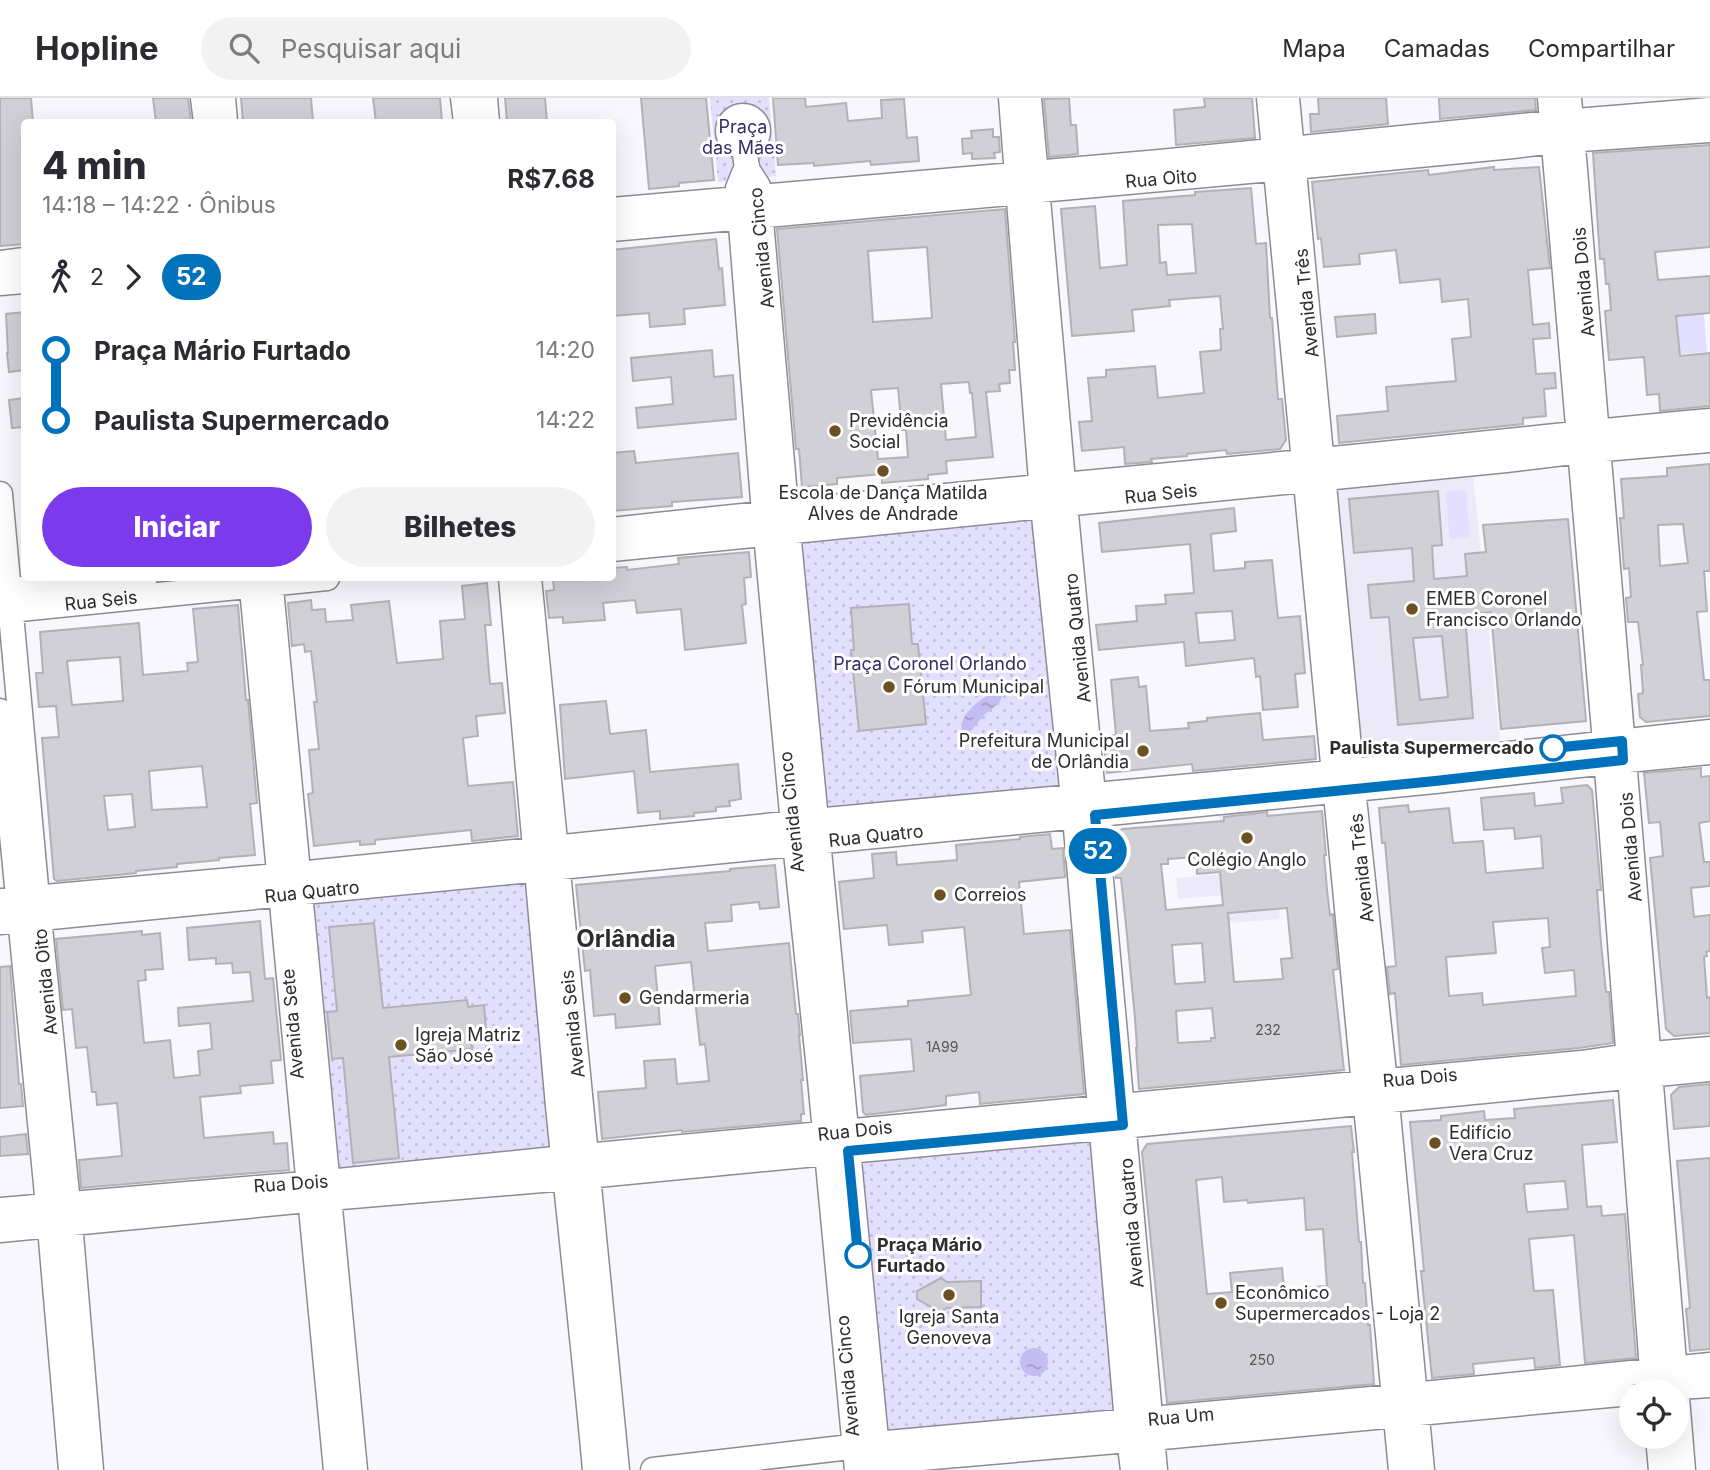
<!DOCTYPE html>
<html lang="pt">
<head>
<meta charset="utf-8">
<style>
	body { margin:0; font-family:Inter,sans-serif; background:#f2f2f3; color:#2b2b33; height:100vh; display:flex; flex-direction:column; font-size:26px; white-space:nowrap }
	* { box-sizing:border-box; margin:0 }
	p { font-size:23px; color:#7c7c81 }
	.icon { flex:none; width:38px; height:38px; fill:none; stroke:currentColor; stroke-width:2; stroke-linecap:round; stroke-linejoin:round }
	.map { position:relative; flex:1; overflow:hidden }
	.panel { position:absolute; left:21px; top:21px; width:595px; height:462px; display:flex; flex-direction:column; background:#fff; border-radius:7px; box-shadow:0 7px 28px #0002 }
	.panel>* { flex:none }
	.badge { padding:0 14px; border-radius:23px; font-size:24px; line-height:46px }
	.buttons { position:absolute; left:1619px; top:1281px; display:grid; gap:14px }
	.buttons a { display:grid; place-items:center; width:70px; height:70px; border-radius:50%; background:#fff; box-shadow:0 7px 28px #0002; font-size:35px }
	.map>.badge { position:absolute; translate:-50% -50%; box-shadow:0 0 0 4px #fff }
	.legs { display:flex; align-items:center; gap:10px; height:77px; padding:0 21px; font-size:23px }
	.legs p { margin-inline-start:auto }
	.overview { display:flex; align-items:center; justify-content:space-between; height:119px; padding:0 21px }
	h1 { font-size:38px; font-weight:800; line-height:52px }
	.primary-button { display:flex; gap:14px; margin-top:auto; padding:14px 21px }
	.primary-button a { flex:1; height:80px; border-radius:42px; background:#7c3aed; color:#fff; font-size:28px; font-weight:800; line-height:80px; text-align:center }
	.primary-button a+a { background:#f2f2f3; color:#2b2b33 }
	ul { padding:0 21px; list-style:none }
	li { display:flex; align-items:center; gap:24px; height:70px; font-size:26px }
	li i { display:grid; place-items:center; width:10px; height:100%; margin:0 9px; background:currentColor }
	li i::after { content:''; width:18px; height:18px; margin:-9px; border:5px solid; border-radius:50%; background:#fff }
	li p { margin-inline-start:auto }
	li:first-child i { background:linear-gradient(#0000 50%,currentColor 0) }
	li:last-child i { background:linear-gradient(currentColor 50%,#0000 0) }
	header { display:flex; align-items:center; gap:42px; box-sizing:border-box; height:98px; padding:0 35px; background:#fff; border-bottom:2px solid #e1e1e2 }
	header strong { font-size:33px }
	nav { display:flex; gap:38px; margin-inline-start:auto; font-size:24px }
	.search { width:490px; height:63px; background:#f2f2f3; display:flex; align-items:center; gap:18px; box-sizing:border-box; padding:0 24px; border-radius:38px; color:#7c7c81; font-size:26px }
	.map>svg:first-child { display:block }
	.built { fill:#eceaf8 }
	.green { fill:#e3e0ff }
	.park { fill:url(#park-dots) }
	.water { fill:url(#water-ripples) }
	.building { fill:#d1d0d7; stroke:#b1b1b7; stroke-width:2; fill-rule:evenodd }
	.lines { fill:none; stroke-linecap:round; stroke-linejoin:round }
	.minor-casing { stroke:#8d8c92; stroke-width:27 }
	.minor { stroke:#fff; stroke-width:24 }
	.line-1-casing { stroke:#fff; stroke-width:16 }
	.line-1 { stroke:#0072bc; stroke-width:10 }
	.poi-dot { fill:#6b5122; stroke:#fff; stroke-width:2.5 }
	.stop-1-dot { fill:#fff; stroke:#0072bc; stroke-width:3.5 }
	.labels { text-anchor:middle; stroke-width:6; stroke-linejoin:round; paint-order:stroke }
	.number-label { font-size:14px; fill:#56565a }
	.park-label { font-size:18px; fill:#382967; stroke:#fff }
	.street-label { font-size:18px; fill:#2d2d30; stroke:#fff }
	.poi-label { font-size:18px; fill:#2d2d30; stroke:#fff; text-anchor:start }
	.stop-label { font-size:18px; font-weight:bold; fill:#2d2d30; stroke:#fff; text-anchor:end }
	.district-label { font-size:24px; font-weight:bold; fill:#2d2d30; stroke:#fff }
</style>
</head>
<body>
<header>
<strong>Hopline</strong>
<div class="search"><svg class="icon" aria-label="search" viewBox="0 0 24 24"><circle cx="10" cy="10" r="6"/><path d="M15 15l6 6"/></svg>Pesquisar aqui</div>
<nav><a>Mapa</a><a>Camadas</a><a>Compartilhar</a></nav>
</header>
<div class="map">
<svg width="1710" height="1372" viewBox="0 0 1710 1372">
	<defs>
		<pattern id="park-dots" width="8" height="8" patternUnits="userSpaceOnUse" patternTransform="scale(1.75)"><rect width="8" height="8" fill="#e3e0ff"/><path d="M2 2h.1M6 6h.1" fill="none" stroke="#c3c0db" stroke-width="1.8" stroke-linecap="round"/></pattern>
		<pattern id="water-ripples" width="26" height="14" patternUnits="userSpaceOnUse" patternTransform="scale(1.75)"><rect width="26" height="14" fill="#c4bdf2"/><path d="M2 4q2-2 4 0t4 0M15 11q2-2 4 0t4 0" fill="none" stroke="#a09ac4"/></pattern>
	</defs>
	<rect width="100%" height="100%" fill="#f7f7fd"/>
	<!-- built -->
	<path class="built" d="M1472,366L1501,656L1352,673L1324,380Z
		M1268,700L1280,821L1229,825L1226,797L1178,801L1176,780L1225,776L1218,705Z"/>
	<!-- green -->
	<path class="green" d="M1704,216L1707,254L1680,256L1677,218Z
		M1466,392L1470,439L1450,441L1445,394Z"/>
	<!-- park -->
	<path class="park" d="M710,0H769L776,78L718,84Z
		M1043,408L1072,699L815,723L788,433Z
		M535,771L564,1060L328,1084L300,796Z
		M1100,1031L1127,1324L877,1346L848,1053Z"/>
	<!-- water -->
	<path class="water" d="M993,595L999,596L1002,598L1000,604L984,617L972,632L967,634L962,633C958,618 980,600 993,595Z
		M1020 1264a14 14 0 1 1 28 0a14 14 0 1 1-28 0Z"/>
	<!-- building -->
	<path class="building" d="M0,0H31L33,24H24V146L0,148Z
		M153,0H188L191,24H156Z
		M241,0H311L313,24H243Z
		M373,0H440L442,24H376Z
		M505,0H545L547,24H507Z
		M641,0H706L714,82L679,85V88L649,91Z
		M773,0H805L806,9L846,5L848,23L882,20L881,2L904,1L907,40L917,39L919,63L871,67L870,63L814,68V65L778,67Z
		M1069,0L1071,27H1076L1078,56L1049,59L1044,1Z
		M1204,0H1252L1255,40L1176,47L1174,12L1205,9Z
		M1318,0H1386L1388,26L1311,34L1310,16H1319Z
		M1439,0H1535L1536,12L1440,21Z
		M993,31V39H999L1000,54L994,55L995,60L972,61V55L963,56L962,41L972,40L971,33Z
		M1710,47V149L1655,154L1658,182L1710,178V215L1676,218L1680,258L1710,255V308L1660,313L1659,296L1647,297L1644,259L1609,262L1605,213L1611,212L1609,186H1606L1604,161H1600L1593,55Z
		M1494,69V72L1539,69L1550,170L1528,172L1533,227L1549,225L1550,240L1533,241L1536,276L1555,275L1556,290L1544,291L1546,318L1523,320V326L1339,345L1337,318L1388,313L1386,289L1456,283L1452,241L1471,239L1468,201L1442,204L1440,181L1400,185L1396,152L1359,156L1360,166L1324,169L1321,140L1318,141L1312,84L1428,72L1429,77Z
		M1251,90L1256,146L1266,145L1270,220H1272L1278,301H1282L1286,342L1280,351L1227,356L1226,352L1187,356V358L1151,361L1152,364L1125,366L1124,349L1082,353L1079,324L1092,323L1088,280L1106,279V272L1155,268L1158,300L1204,295L1200,254L1221,252L1220,231H1223L1220,198L1169,202L1170,208L1132,212L1134,233L1072,238L1061,111L1095,108L1100,170L1127,167L1123,103L1195,97V94ZM1192,126L1196,175L1167,177L1166,164L1160,165L1158,127Z
		M1005,111L1015,244H1013L1015,272H1009L1010,285L999,286L1000,293L986,294L993,359L946,363L947,375L928,377V381L882,385V376L837,380V386L802,389L799,351H796L777,131ZM927,149L932,220L873,224L868,153ZM969,284L970,295H972L976,339L946,342L941,286ZM898,290L902,332H906L908,359L878,361L871,292Z
		M716,141L719,171L722,170L725,207L684,211L685,226L650,229L649,215L612,218V152Z
		M24,214V272L9,274L7,255H8L6,216Z
		M1375,216L1376,235L1337,239L1335,219Z
		M712,252L714,279L733,277L736,321L638,330L636,310L673,306L671,279L633,283L631,260Z
		M24,300V329L12,330L9,302Z
		M634,353L636,365L738,355L742,399L672,404V408L612,413V355Z
		M1710,366V473H1704L1707,513L1697,514L1704,582H1710V618L1646,624L1640,619L1638,596L1643,595L1641,567H1643L1638,524H1628L1626,500L1631,499L1629,470L1624,471L1620,420H1624L1621,381L1667,378V370ZM1683,426L1688,465L1660,468L1658,427Z
		M1438,393L1442,447L1432,448L1434,481L1467,478L1465,456L1486,454L1483,427L1568,421L1586,623L1501,631L1491,514L1465,517L1473,620L1398,627L1389,519L1371,520L1368,487L1414,483L1412,450L1354,455L1349,401ZM1442,538L1448,599L1420,602L1413,540Z
		M1234,410L1236,433L1211,436L1214,473L1245,470V464L1272,462L1278,520L1300,518L1305,575L1295,576L1298,609L1263,612L1260,578L1256,579L1254,560L1186,568L1184,544L1099,552L1096,527L1137,523L1136,508L1166,506L1165,497L1194,495L1190,446L1102,454L1099,425ZM1232,513L1235,542L1199,545L1196,515Z
		M749,454L751,479L744,480L746,506L742,507L746,545L685,552L681,511L637,515L635,502L603,505L605,522L563,525V519L549,520L546,493L554,492L553,481L612,480V470L627,469V472L679,466L678,460Z
		M487,485L491,527H485L490,586L502,585L505,615L476,618L478,638L463,640L468,688L513,684L518,738L472,743L471,732L375,742V746L360,747V743L314,748L308,696L313,695L309,652L319,651L314,604H317L311,553L305,554L304,546L292,548L288,505L311,502L312,512L325,511L326,524L353,522L351,507L389,503L397,565L443,561L440,523L465,521L462,488Z
		M909,506L912,546H918L926,626L859,633L851,552H854L851,510Z
		M238,507L246,602H248L257,705L250,706L255,757L219,760V762L177,766V769L136,773V775L57,783L54,781L42,640L59,639L56,608L39,609L36,575H43L40,534L139,525L143,577L188,573L187,565L198,564L193,511ZM120,559L123,603L72,607L67,563ZM202,668L207,709L152,712L149,673ZM132,696L135,729L108,732L104,698Z
		M1138,579L1139,589L1146,588L1150,633L1189,630L1188,625L1207,623V620L1260,615L1263,642L1314,638L1316,661L1193,673L1192,666L1107,675L1103,638L1116,637L1111,582Z
		M606,603L610,636L646,632L650,674L738,666L741,701L729,703L730,708L716,709V713L694,715V718L660,721V713L638,715L634,673L565,681L560,607Z
		M1701,670V679L1710,678V723L1699,725L1704,764H1710V788L1691,790L1694,819L1710,817V853L1706,854L1707,858L1704,859L1707,900L1710,899V935L1674,938L1666,931L1650,760L1663,758L1660,724L1649,725L1644,675Z
		M1587,687L1592,692L1601,792H1597L1601,845L1606,894H1609L1613,945L1579,950L1401,967L1395,895L1390,896L1387,869L1396,868L1385,745H1382L1379,710L1408,707L1409,714L1449,710L1453,745L1483,743L1486,775L1543,770L1541,738L1515,741L1514,730L1484,732L1481,700L1534,695L1535,708L1563,705L1561,690ZM1548,820L1550,849L1542,850L1545,875L1574,872L1576,898L1483,907L1482,895L1449,898L1446,859L1496,855L1493,824Z
		M1322,713L1326,757H1324L1327,792L1330,817L1333,816L1338,871L1333,872L1344,972L1139,991L1136,950H1137L1135,920L1126,827L1121,780H1116L1112,742L1122,731L1224,723V719L1267,714V718ZM1196,759L1197,776L1220,774L1223,807L1166,812L1161,766H1168V761ZM1287,810L1292,860L1281,861L1283,881L1234,884L1228,815ZM1202,845L1205,884L1175,886L1172,847ZM1212,910L1215,940H1211V943L1178,945L1176,913Z
		M1050,736L1052,751L1063,750L1065,779L1019,784L1024,836L1070,832L1084,996L980,1006L979,994L946,998V1007L866,1017L863,1014L860,978L914,973L911,941L853,945L850,913L908,908V903L971,897L964,829L922,833L923,844L889,847L887,827L844,831L839,784L874,780L872,756L896,754L897,767L957,762L956,747L1020,741V739Z
		M775,767L779,809L760,811L759,804L731,807L732,823L705,825L708,853L789,845L796,916H798L800,937H799L803,982H801L804,1016H801V1023L682,1034V1032L602,1041L598,994L646,990L644,963L675,961L677,986L709,983L705,946L700,947L691,864L655,868L660,926L616,930L615,916L594,918L590,872L585,873L576,787L730,773V771Z
		M260,823L265,881L273,880L281,962L271,963L273,985L240,988L241,995L200,999L204,1040L273,1034L274,1046L287,1045L289,1072L81,1090L79,1062L122,1058L117,1005L97,1007L96,994H92L87,949L76,950L72,911L63,912L56,841L142,833V837L160,835L163,871L145,872L146,882L138,883L144,945L170,942L174,980L200,977L198,953L212,951L210,925L179,928L178,910L253,903L250,874L233,875L232,865L216,866V860L189,862L187,830Z
		M374,825L383,910L467,902L468,909L484,907L487,942L471,944L472,951L389,959L399,1060L353,1065L343,960L332,961L327,914L337,913L329,829Z
		M10,868L19,986H21L23,1008L0,1010V869Z
		M1710,986V1028L1674,1031L1671,997L1679,989Z
		M1613,1002L1617,1044L1582,1047L1587,1109L1601,1108L1602,1118L1625,1116L1636,1260L1585,1265L1574,1137L1529,1141L1534,1193L1553,1192L1560,1267L1535,1270L1534,1260L1473,1266L1474,1276L1432,1280L1421,1173H1424L1410,1024L1441,1022V1018L1484,1013L1485,1022L1515,1020L1514,1011ZM1565,1083L1568,1111L1527,1114L1524,1086Z
		M1351,1028L1354,1054H1352L1359,1144H1361L1363,1185H1365L1368,1227H1370L1374,1286L1167,1305L1142,1054L1147,1046ZM1222,1079L1224,1104L1247,1102L1248,1105L1304,1100L1306,1132L1323,1131L1327,1188L1284,1191L1282,1170L1230,1175L1232,1194L1207,1196L1196,1082Z
		M26,1036L28,1056L0,1058V1039Z
		M1710,1060V1251L1690,1253L1686,1211L1690,1210L1677,1063Z
		M941,1180L947,1184L981,1183V1209L947,1210L940,1214L917,1201V1193Z"/>
	<g class="lines">
		<!-- minor casing -->
		<g class="minor-casing">
			<path id="minor" d="M203,0L206,24
				M223,0L225,24
				M463,0L466,24
				M485,0L487,24
				M1011,0L1043,408L1075,719L1127,1324L1133,1372
				M1029,0L1065,406L1095,717L1155,1372
				M1269,0L1401,1372
				M1287,0L1353,691L1385,984L1422,1372
				M1550,0L1605,644L1652,1272L1655,1293
				M1569,0L1683,1372
				M728 33a15 15 0 1 1 30 0a15 15 0 1 1-30 0Z
				M744,48L747,71L758,88L788,433L879,1372
				M747,68L738,90L764,415L793,726L820,981L857,1372
				M612,112L1160,64L1552,25L1710,12
				M612,131L1294,69L1513,48L1553,43L1710,32
				M0,165L24,162
				M0,185L24,183
				M0,396L37,800L70,1125L91,1372
				M612,432C842,406 1072,387 1302,364C1438,351 1574,335 1710,323
				M612,451L1506,362L1580,353L1710,342
				M251,480L336,1372
				M270,480L355,1372
				M511,480C526,656 541,832 558,1008C570,1129 584,1250 595,1372
				M529,480L617,1372
				M0,493L145,480
				M0,513L327,480
				M0,613L48,1107L71,1372
				M0,803L298,776L815,723L1352,673L1710,634
				M0,824L1435,683L1607,664L1710,654
				M0,1112L328,1084L564,1060L1581,965L1629,958L1710,951
				M0,1132L329,1100L566,1080L848,1053L1101,1030L1710,971
				M1663,1290L1710,1287
				M1658,1339L1661,1372
				M864,1365L1152,1340L1631,1295
				M653,1372L876,1346L1393,1299L1710,1267"/>
		</g>
		<!-- minor -->
		<use href="#minor" class="minor"/>
	</g>
	<g class="lines">
		<!-- line-1 casing -->
		<g class="line-1-casing">
			<path id="line-1" d="M858,1157L848,1053L1123,1027L1095,717L1435,683L1623,662L1622,643L1553,650"/>
		</g>
		<!-- line-1 -->
		<use href="#line-1" class="line-1"/>
	</g>
	<!-- markers -->
	<g class="poi-dot">
		<circle cx="835" cy="333" r="7"/>
		<circle cx="883" cy="373" r="7"/>
		<circle cx="1412" cy="511" r="7"/>
		<circle cx="889" cy="589" r="7"/>
		<circle cx="1143" cy="653" r="7"/>
		<circle cx="1247" cy="740" r="7"/>
		<circle cx="940" cy="797" r="7"/>
		<circle cx="625" cy="900" r="7"/>
		<circle cx="401" cy="947" r="7"/>
		<circle cx="1435" cy="1045" r="7"/>
		<circle cx="949" cy="1197" r="7"/>
		<circle cx="1221" cy="1205" r="7"/>
	</g>
	<g class="stop-1-dot">
		<circle cx="1553" cy="650" r="12"/>
		<circle cx="858" cy="1157" r="12"/>
	</g>
	<g class="labels">
		<!-- number labels -->
		<g class="number-label">
			<text x="1268" y="937">232</text>
			<text x="942" y="954">1A99</text>
			<text x="1262" y="1267">250</text>
		</g>
		<!-- park labels -->
		<g class="park-label">
			<text x="743" y="35">Praça<tspan x="743" dy="21">das Mães</tspan></text>
			<text x="930" y="572">Praça Coronel Orlando</text>
		</g>
		<!-- street labels -->
		<g class="street-label">
			<text transform="translate(1161 81) rotate(-5)" y="6">Rua Oito</text>
			<text transform="translate(762 150) rotate(-96)" y="6">Avenida Cinco</text>
			<text transform="translate(1584 184) rotate(-95)" y="6">Avenida Dois</text>
			<text transform="translate(1307 205) rotate(-96)" y="6">Avenida Três</text>
			<text transform="translate(1161 396) rotate(-6)" y="6">Rua Seis</text>
			<text transform="translate(101 503) rotate(-6)" y="6">Rua Seis</text>
			<text transform="translate(1078 540) rotate(-96)" y="6">Avenida Quatro</text>
			<text transform="translate(792 714) rotate(-96)" y="6">Avenida Cinco</text>
			<text transform="translate(876 738) rotate(-6)" y="6">Rua Quatro</text>
			<text transform="translate(1631 749) rotate(-95)" y="6">Avenida Dois</text>
			<text transform="translate(1362 770) rotate(-96)" y="6">Avenida Três</text>
			<text transform="translate(312 794) rotate(-6)" y="6">Rua Quatro</text>
			<text transform="translate(46 884) rotate(-96)" y="6">Avenida Oito</text>
			<text transform="translate(293 926) rotate(-95)" y="6">Avenida Sete</text>
			<text transform="translate(573 926) rotate(-96)" y="6">Avenida Seis</text>
			<text transform="translate(1420 980) rotate(-5)" y="6">Rua Dois</text>
			<text transform="translate(855 1033) rotate(-6)" y="6">Rua Dois</text>
			<text transform="translate(291 1086) rotate(-4)" y="6">Rua Dois</text>
			<text transform="translate(1132 1125) rotate(-95)" y="6">Avenida Quatro</text>
			<text transform="translate(848 1278) rotate(-95)" y="6">Avenida Cinco</text>
			<text transform="translate(1181 1319) rotate(-5)" y="6">Rua Um</text>
		</g>
		<!-- poi labels -->
		<g class="poi-label">
			<text x="849" y="329">Previdência<tspan x="849" dy="21">Social</tspan></text>
			<text x="883" y="401" text-anchor="middle">Escola de Dança Matilda<tspan x="883" dy="21">Alves de Andrade</tspan></text>
			<text x="1426" y="507">EMEB Coronel<tspan x="1426" dy="21">Francisco Orlando</tspan></text>
			<text x="903" y="595">Fórum Municipal</text>
			<text x="1129" y="649" text-anchor="end">Prefeitura Municipal<tspan x="1129" dy="21">de Orlândia</tspan></text>
			<text x="1247" y="768" text-anchor="middle">Colégio Anglo</text>
			<text x="954" y="803">Correios</text>
			<text x="639" y="906">Gendarmeria</text>
			<text x="415" y="943">Igreja Matriz<tspan x="415" dy="21">São José</tspan></text>
			<text x="1449" y="1041">Edifício<tspan x="1449" dy="21">Vera Cruz</tspan></text>
			<text x="1235" y="1201">Econômico<tspan x="1235" dy="21">Supermercados - Loja 2</tspan></text>
			<text x="949" y="1225" text-anchor="middle">Igreja Santa<tspan x="949" dy="21">Genoveva</tspan></text>
		</g>
		<!-- stop labels -->
		<g class="stop-label">
			<text x="1534" y="656">Paulista Supermercado</text>
			<text x="877" y="1153" text-anchor="start">Praça Mário<tspan x="877" dy="21">Furtado</tspan></text>
		</g>
		<!-- district labels -->
		<g class="district-label">
			<text x="626" y="849">Orlândia</text>
		</g>
	</g>
</svg>
<div class="buttons">
<a><svg class="icon" aria-label="locate" viewBox="0 0 24 24"><circle cx="12" cy="12" r="6"/><path d="M12 2v4M12 18v4M2 12h4M18 12h4"/></svg></a>
</div>
<b class="badge" style="left:1098px;top:753px;background:#0072bc;color:#fff">52</b>
<section class="panel">
<div class="overview"><div><h1>4 min</h1><p>14:18 – 14:22 · Ônibus</p></div><b>R$7.68</b></div>
<div class="legs"><svg class="icon" aria-label="walk" viewBox="0 0 24 24"><circle cx="13" cy="4" r="2"/><path d="M13 8l-2 6 4 7M11 14l-3 7M7 12l3-4h3l4 4"/></svg>2<svg class="icon" aria-label="forward" viewBox="0 0 24 24"><path d="M9 5l7 7-7 7"/></svg><b class="badge" style="background:#0072bc;color:#fff">52</b></div>
<ul>
<li><i style="color:#0072bc"></i><b>Praça Mário Furtado</b><p>14:20</p></li>
<li><i style="color:#0072bc"></i><b>Paulista Supermercado</b><p>14:22</p></li>
</ul>
<div class="primary-button"><a>Iniciar</a><a>Bilhetes</a></div>
</section>
</div>
</body>
</html>
